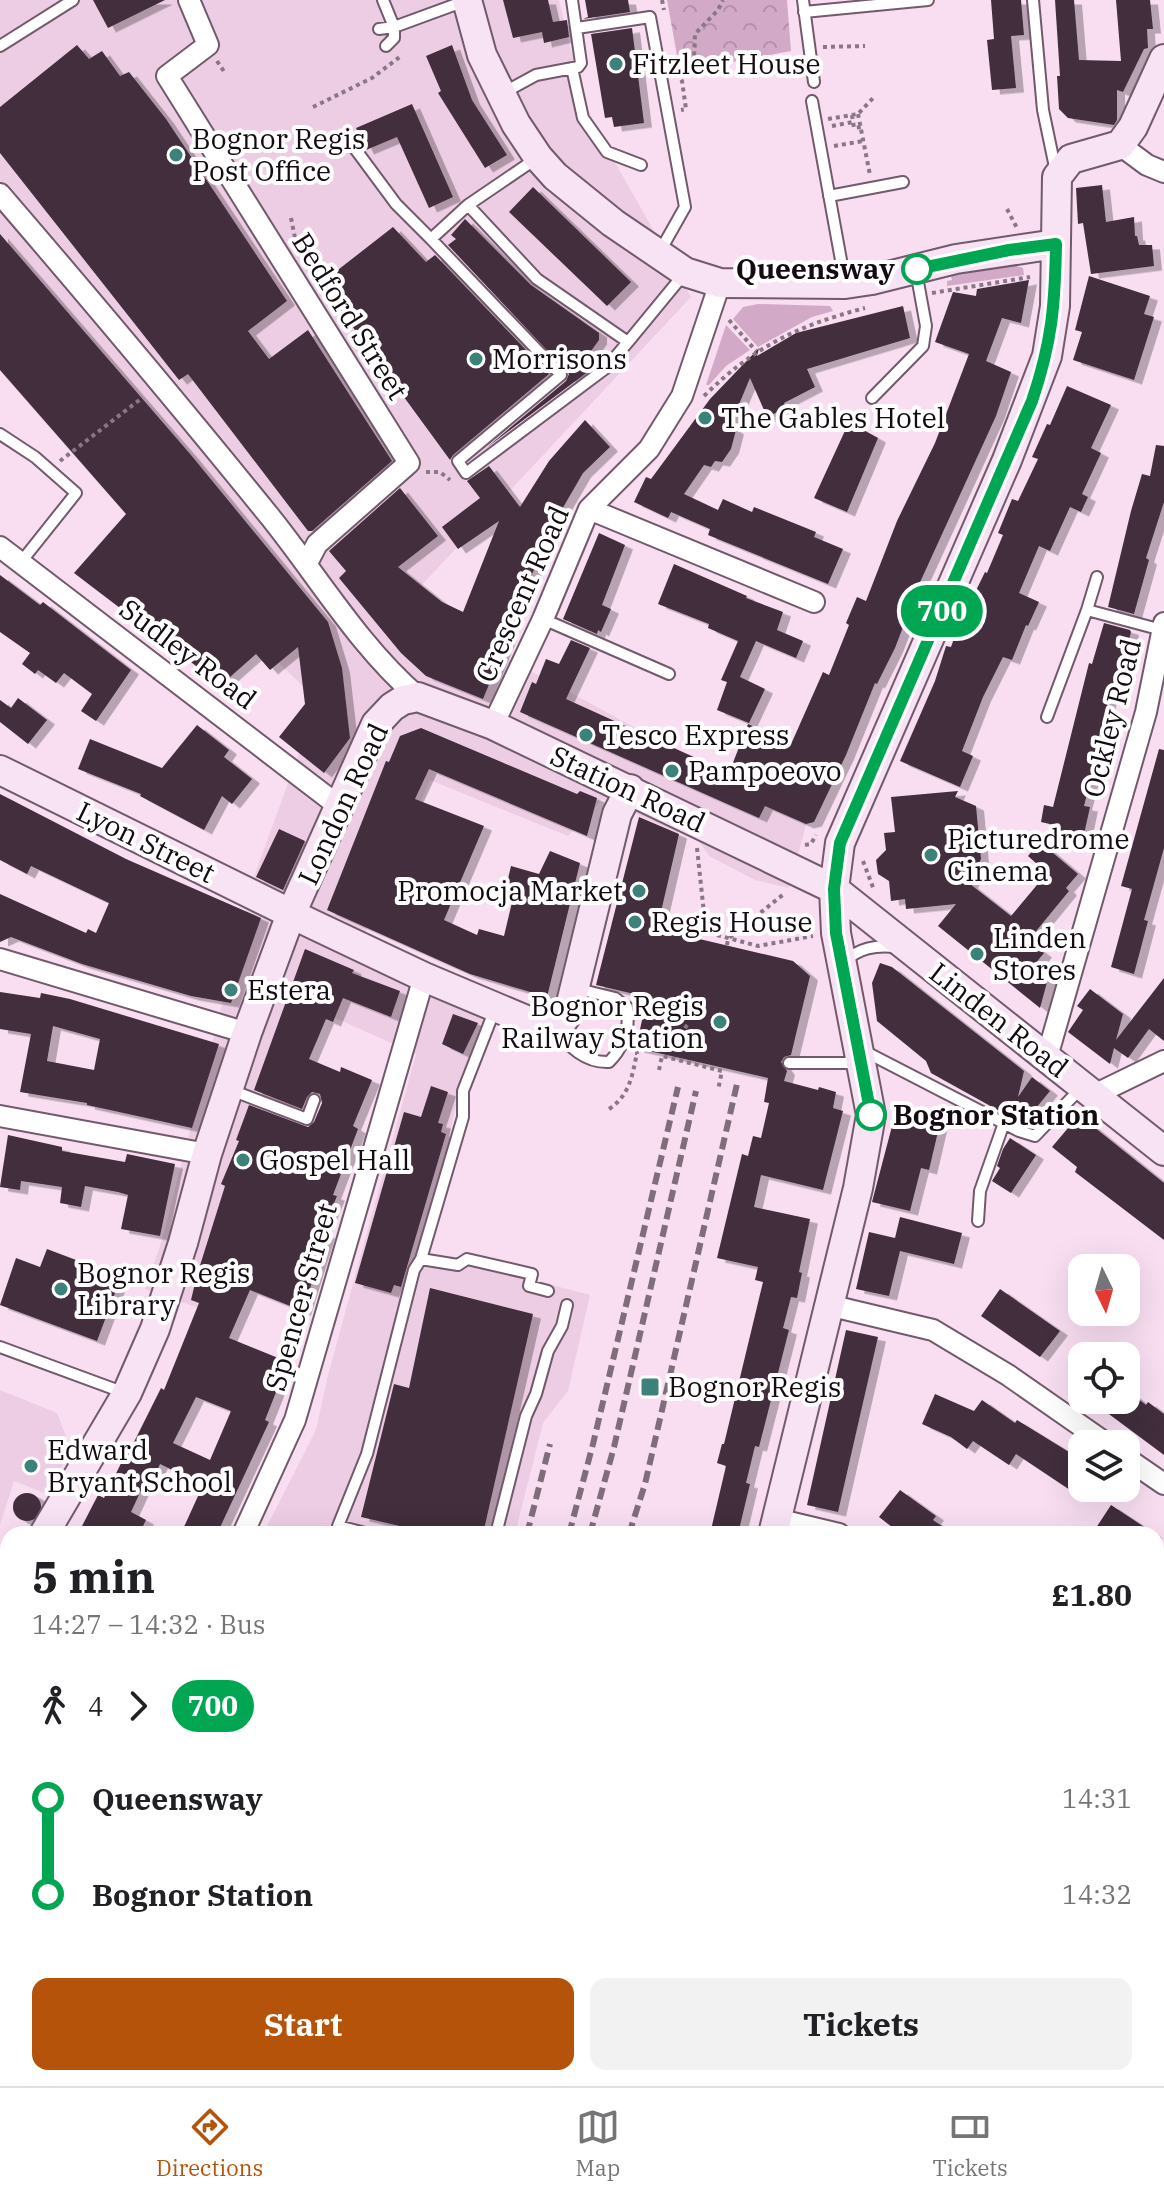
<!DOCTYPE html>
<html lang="en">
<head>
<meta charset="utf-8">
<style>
	body { margin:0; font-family:"IBM Plex Serif",serif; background:#f2f2f2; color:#202124; height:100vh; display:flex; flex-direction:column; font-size:30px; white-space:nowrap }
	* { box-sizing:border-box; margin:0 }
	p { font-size:26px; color:#757577 }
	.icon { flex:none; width:44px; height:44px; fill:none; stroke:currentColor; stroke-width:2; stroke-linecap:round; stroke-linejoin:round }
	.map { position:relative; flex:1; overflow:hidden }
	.details { position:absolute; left:0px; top:1526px; width:1164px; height:560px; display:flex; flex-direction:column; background:#fff; border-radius:24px 24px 0 0; box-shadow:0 8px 32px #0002 }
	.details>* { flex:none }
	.badge { padding:0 16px; border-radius:26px; font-size:28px; line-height:52px }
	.needle { width:52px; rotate:175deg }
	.tools { position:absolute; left:1068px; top:1254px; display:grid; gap:16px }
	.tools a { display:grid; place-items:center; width:72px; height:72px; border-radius:16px; background:#fff; box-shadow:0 8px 32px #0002; font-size:40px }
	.map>.badge { position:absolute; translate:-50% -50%; box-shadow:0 0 0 4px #fff }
	.legs { display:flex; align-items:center; gap:12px; height:88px; padding:0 32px; font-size:26px }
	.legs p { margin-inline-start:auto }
	.headline { display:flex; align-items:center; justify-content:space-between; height:136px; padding:0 32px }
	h1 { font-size:44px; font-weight:800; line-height:60px }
	.primary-button { display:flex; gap:16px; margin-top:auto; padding:16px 32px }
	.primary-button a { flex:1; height:92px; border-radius:16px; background:#b45309; color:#fff; font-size:32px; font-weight:800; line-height:92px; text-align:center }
	.primary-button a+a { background:#f2f2f2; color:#202124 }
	ul { padding:0 32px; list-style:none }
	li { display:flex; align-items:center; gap:28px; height:96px; font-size:30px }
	li i { display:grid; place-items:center; width:12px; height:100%; margin:0 10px; background:currentColor }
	li i::after { content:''; width:20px; height:20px; margin:-10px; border:6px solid; border-radius:50%; background:#fff }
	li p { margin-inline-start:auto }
	li:first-child i { background:linear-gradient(#0000 50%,currentColor 0) }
	li:last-child i { background:linear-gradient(currentColor 50%,#0000 0) }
	.menu { display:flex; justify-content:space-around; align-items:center; height:112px; border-top:2px solid #e0e0e0; background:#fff; font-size:22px; color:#757577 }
	.menu a { display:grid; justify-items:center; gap:4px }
	.menu .active { color:#b45309 }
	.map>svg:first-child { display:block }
	.built { fill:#edcde4 }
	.green { fill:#d2aac8 }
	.park { fill:url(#park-crowns) }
	.building { fill:#422e3d; fill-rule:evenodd; filter:url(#shadow) }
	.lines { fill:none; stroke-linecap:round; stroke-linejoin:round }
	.lane-casing { stroke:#715a6b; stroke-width:14 }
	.street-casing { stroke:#715a6b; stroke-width:24 }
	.secondary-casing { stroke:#715a6b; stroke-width:32 }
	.path { stroke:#8a7785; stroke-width:4; stroke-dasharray:4 4; stroke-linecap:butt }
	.lane { stroke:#fff; stroke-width:10 }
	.street { stroke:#fff; stroke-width:20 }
	.secondary { stroke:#f7e3f3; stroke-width:28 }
	.rail { stroke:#7f6d7a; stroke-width:6; stroke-dasharray:12 6; stroke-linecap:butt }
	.line-1-casing { stroke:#fff; stroke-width:18 }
	.line-1 { stroke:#00a651; stroke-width:12 }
	.poi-dot { fill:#3c827a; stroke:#fff; stroke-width:3 }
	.stop-1-dot { fill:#fff; stroke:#00a651; stroke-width:4 }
	.labels { text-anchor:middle; stroke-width:8; stroke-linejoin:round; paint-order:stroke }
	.poi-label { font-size:28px; fill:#140b12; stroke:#fff; text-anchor:start }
	.stop-label { font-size:28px; font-weight:bold; fill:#140b12; stroke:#fff; text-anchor:end }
	.street-label { font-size:28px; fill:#140b12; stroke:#fff }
</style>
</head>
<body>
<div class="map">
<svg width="1164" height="2086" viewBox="0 0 1164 2086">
	<defs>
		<pattern id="park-crowns" width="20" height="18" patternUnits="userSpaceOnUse" patternTransform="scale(2)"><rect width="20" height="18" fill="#d2aac8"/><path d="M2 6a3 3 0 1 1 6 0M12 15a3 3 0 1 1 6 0" fill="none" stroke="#b391ab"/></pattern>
		<filter id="shadow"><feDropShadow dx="8" dy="4.5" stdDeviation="0" flood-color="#0004"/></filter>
	</defs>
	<rect width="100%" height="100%" fill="#f9def2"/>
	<!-- built -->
	<path class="built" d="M0,0H559L585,109L691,297L405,603L807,821L789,888L755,880L709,856L697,838L681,826L678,833L602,799L568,836L430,780L356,956L483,1019L462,1075L426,1252L590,1295L568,1391L543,1423L515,1534H263L316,1430L328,1375L416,1054L324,1013L224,1317L145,1289L162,1240L256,871L318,701L126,514L0,371Z
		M0,1390L57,1413L72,1452L44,1493L14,1481L0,1525Z"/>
	<!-- green -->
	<path class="green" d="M1013,265L1023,268L1024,275L947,286V281L952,280L951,276L995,266Z
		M758,304L830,306L833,311L812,317L758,347L733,319L743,307Z
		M726,325L750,350L726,366L709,385H706Z"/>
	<!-- park -->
	<path class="park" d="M667,0H787L791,51L680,72Z"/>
	<!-- building -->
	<path class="building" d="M93,0H165L108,28Z
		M503,0H548L553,22L567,20L569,37L544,43L542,32L513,38Z
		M585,0H628L630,12L583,19L588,17Z
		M991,0H1021L1024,35L1011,36L1016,88L992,90L987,40L994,39Z
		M1055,0H1074L1079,60L1121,61L1116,0H1150L1153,29H1147L1148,48L1144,49L1123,92L1117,90V120L1114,125L1068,118L1059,109L1057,76H1060Z
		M632,28L644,123L614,127L612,117L605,118L591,34Z
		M77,45L89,59L102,51L120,76L129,72L166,119L287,301L248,331L269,359L308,330L392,461L312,531H308L188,374L179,380L0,153V107Z
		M452,45L472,100L507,155L485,168L438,93L441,91L426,56Z
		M412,104L453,197L429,208L397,137L366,150L356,128Z
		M1102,185L1106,222L1134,217L1135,236H1137L1139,245H1152L1154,266L1091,274L1083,223L1078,224L1076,188Z
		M533,187L631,282L607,306L509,212Z
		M465,219L531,285L599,333V340L581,365L589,371L486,448L566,381L569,374L448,245L456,239L451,235Z
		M393,227L426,262L435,255L549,374L453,455L450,460L333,300L337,296L325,280Z
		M0,234L191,455L328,622L342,668L350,738L324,773L279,737L305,704L298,647L270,670L256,654L221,685L74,573L126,514L0,370Z
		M1089,276L1150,296L1144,314L1154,317L1134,380L1073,360L1082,332L1075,330Z
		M1029,280L1021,323L1002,318L986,361L1011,372L996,416L906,613L908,614L895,648L877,684L875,683L846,755L814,822L806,824L765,806L759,818L520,712L532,682L536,684L546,659L559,664L571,640L590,648L566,699L729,773L748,724L792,742L823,672L829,675L849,625L846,623L857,597L866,601L897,521L935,443L969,354L935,342L953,292L976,296L977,289Z
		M903,306L910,338L807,369L815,387L784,403L786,408L767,417L750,378L730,426L736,430L731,449L722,462L715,461L711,467L704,465L684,494L718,510L723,499L752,512L754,507L816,532L814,537L843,549L828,584L708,535L710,529L671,512L668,518L634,502L646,477L651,479L710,399L759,348L757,356L796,333Z
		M1067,386L1111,405L1091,448L1101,453L1082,494L1088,497L1081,512L1070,507L1050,551L1039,546L1019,593L1039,602L1028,626L1026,625L1012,660L1003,657L983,697L962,751L973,756L960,787L900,761L935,681L946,646L951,647L965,608L967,609L985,572L987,573L1003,535L998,533L1012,499L1018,501L1038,459L1032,457L1047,424L1050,425Z
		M585,420L610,447L583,473L557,518L521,599L508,632L510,633L483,699L426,676L401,653L339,578L346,571L329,551L400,488L438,536L398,567L442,602L463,612L499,521L458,549L442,527L480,498L467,481L489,466L520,507L549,461Z
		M849,422L878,438L847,512L814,498Z
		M1156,445L1164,446V502L1146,558L1149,560L1134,614L1108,607L1131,511L1142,474L1150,476Z
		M599,533L625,545L602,605L611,609L601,632L598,630L597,634L563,619Z
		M674,564L747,596L746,598L783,612L777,630L803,641L796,658L756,641L740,677L765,689L749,723L717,710L727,682L721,680L738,641L708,628L709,624L658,604Z
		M0,575L40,605L43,602L131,670L96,721L81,711L92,694L64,673L56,683L38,670L35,674L22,664L30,653L0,632Z
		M1104,623L1130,630L1131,632L1120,674L1116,673L1094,754L1097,755L1084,806L1090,807L1083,839L1048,832L1054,825L1041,822L1044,805L1053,807L1089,663L1092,664Z
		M18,698L47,720L28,744L0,722V700L11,708Z
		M197,725L229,750L224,757L252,779L232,804L222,796L204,830L140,796L141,794L78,769L90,739L162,768Z
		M421,728L577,794L580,791L597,798L587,836L429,769L415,799L484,826L444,920L477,935L479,929L504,936L513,898L504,896L511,866L539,874L550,851L580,863L547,997L470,974L327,910L386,761L389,762L400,736Z
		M1159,749L1164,750V848L1144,920L1148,921L1134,974L1111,967L1132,889L1121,886Z
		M958,791L955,797L976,806L981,859L970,884L1011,916L1047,873L1028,856L1040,842L1078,874L1066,888L1069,891L1028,941L1044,953L1035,964L1049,975L1040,1008L938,926L956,904L906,909L905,899L891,901L889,881L878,874L876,860L886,850L884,833L895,832L891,797Z
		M0,794L126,859L261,918L231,1003L191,996L82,964L11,937L0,942V894L86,933L88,929L96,933L109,903L31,866L27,874L0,860Z
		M639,817L679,834L657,929L793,961L810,976L791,1055L784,1057L781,1062L787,1071L784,1081L818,1090L819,1087L836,1092L833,1108L843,1111L823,1190L761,1175L754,1207L810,1219L799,1272L802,1273L797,1298L791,1297L783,1328L789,1330L759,1447L755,1446L746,1483L750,1484L738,1534H710L726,1466L717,1463L722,1444H724L763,1282L755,1280L758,1267L717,1258L742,1154L748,1156L753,1136L761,1138L769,1103L764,1102L768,1078L636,1048L647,997L596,985Z
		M279,829L305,841L283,890L256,877Z
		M305,949L354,970L352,973L400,991L391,1017L343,998L333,1022L326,1019L309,1059L340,1072L341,1067L372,1080L353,1126L358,1129L333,1195L337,1196L322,1232L327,1234L303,1311L250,1290L229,1338L288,1362L265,1420L269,1422L217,1534H198L184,1527L203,1485L160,1464L150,1487L144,1484L131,1512L146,1520L139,1534H92L81,1528L98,1495L104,1498L129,1447L131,1448L161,1388L164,1390L199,1303L191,1300L197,1275L225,1186L221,1184L239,1141L236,1140L249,1105L308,1127L314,1122L322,1103L320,1094L312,1092L307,1097L302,1109L254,1090ZM196,1397L231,1411L210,1460L173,1443Z
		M880,963L892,967L1024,1071L1018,1097L1032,1077L1050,1091L1023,1124L931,1073L926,1061L877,1021L872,983Z
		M1164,978V1041L1149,1029L1128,1058L1114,1048L1110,1064L1068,1032L1083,1010L1077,1006L1090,989L1123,1014L1116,1040Z
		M0,992L40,998L41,993L70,999L219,1044L192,1128L87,1105V1103L20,1092L31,1034L0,1029ZM53,1026L100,1039L94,1070L47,1061Z
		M453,1014L478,1023L463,1054L442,1044Z
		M431,1086L448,1092L438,1123L443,1124L441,1132L446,1134L401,1287L394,1285L391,1293L355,1283L404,1112L421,1117Z
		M896,1111L940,1123L929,1170L921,1168L910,1211L872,1202Z
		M1079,1115L1164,1183V1240L1075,1172L1077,1167L1052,1147Z
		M8,1135L62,1147V1151L125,1162L127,1154L175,1164L160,1236L121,1229L128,1195L118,1192L85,1186L81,1207L60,1203L62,1187L21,1181L20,1190L0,1187Z
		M1010,1138L1036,1155L1011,1193L992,1181L1000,1168L997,1166L1003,1149Z
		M900,1217L962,1233L954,1264L900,1251L889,1296L856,1289L869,1232L895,1238Z
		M47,1249L121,1277L97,1341L0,1305L16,1258L40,1267Z
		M430,1288L533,1314L483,1534H434L361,1517L394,1384L409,1388Z
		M1000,1289L1060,1331L1040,1357L981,1316Z
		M846,1330L878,1337L838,1512L807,1505Z
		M1126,1389L1146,1405L1148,1402L1164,1414V1455L1090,1400H1126Z
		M935,1394L974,1411L982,1400L1015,1423L1017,1420L1082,1460V1498L1016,1454L1009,1465L973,1441L967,1449L951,1437L922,1424Z
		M900,1490L936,1516L933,1520L954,1534H901L879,1517Z
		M13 1507a14 14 0 1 1 28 0a14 14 0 1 1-28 0Z
		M1111,1505L1155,1534H1092Z"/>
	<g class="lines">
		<!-- lane casing -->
		<g class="lane-casing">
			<path id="lane" d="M383,0L394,27V38L386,46
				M803,0L814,82
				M1033,0L1043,110L1056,172
				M804,12L928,0
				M577,28L650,17L685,207L659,253
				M379,29L394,27L465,1
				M0,46L73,0
				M572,68L583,118L607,152L641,165
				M503,93L536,75L578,67L581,63L572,0
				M812,101L845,282
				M353,146L396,204L431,239
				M537,158L468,205L537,279L628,342L684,274
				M829,196L903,182
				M468,205L431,239L561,375L458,461L466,473L606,368L628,342
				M872,398L923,346L926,326L916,271
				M0,434L35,457L76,493L21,562
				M1087,610L1097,577
				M543,619L669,674
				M1047,717L1087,610L1162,630
				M844,962C859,948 875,945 895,947
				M556,1029C569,1047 585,1063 609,1062C624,1047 630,1028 627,1007L615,998L578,989
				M862,1050L1019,1131L1035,1136L1081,1088
				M789,1063H859
				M231,1090L307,1119L314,1100
				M978,1221L980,1191L1004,1123
				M421,1259L458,1265L467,1259L532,1274L529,1286L548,1291
				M0,1347L125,1393
				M369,1534L338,1526L367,1454L414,1270L421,1259L463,1117V1091L495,1009
				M496,1534L526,1416L536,1394L548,1351L562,1326L567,1305"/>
		</g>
		<!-- street casing -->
		<g class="street-casing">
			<path id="street" d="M189,0L208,45L167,76L409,463L317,544L307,563
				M1120,145L1147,165L1164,172
				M0,194C92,301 182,408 271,518C319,578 359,646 418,697
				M589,509L814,602
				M0,547L340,807
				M493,725L543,619L589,509L649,449L682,396L720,283
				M0,959L247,1033
				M1047,1057L1146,712L1164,623
				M1094,1095L1164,1061
				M0,1116L207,1154
				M828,1305L933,1330L1008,1375L1107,1444
				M1126,1458L1164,1484
				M776,1519L839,1534
				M243,1534L295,1420L424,977
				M1156,1655L1164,1648
				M1156,1936L1164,1928
				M0,2067L8,2066
				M244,2078L251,2086
				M1003,2086L1011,2078"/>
		</g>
		<!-- secondary casing -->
		<g class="secondary-casing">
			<path id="secondary" d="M467,0L482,55L516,124L538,157L555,176L613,223L685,272L720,283L845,284L872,280L956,259L1056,244
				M0,770L310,923L424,977L545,1028C559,1028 563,1022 569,1011L617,814L630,789
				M44,1534L127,1393L155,1329L183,1243L207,1154L247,1033L291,914L376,724L392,707L403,700L418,697L493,725L834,889L1164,1151
				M773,1534L858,1188L871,1115L836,933L834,889L840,843L1007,460L1047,356L1055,306L1057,177L1071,159L1120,145L1133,127L1164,59
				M0,1608L8,1594
				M0,1965L8,1988
				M30,2078L32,2086
				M593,2086L596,2078"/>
		</g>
		<!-- path -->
		<path class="path" d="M662,0L664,10
			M823,47L865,46
			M217,61L225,73
			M674,63L694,59L695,34L718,10L723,0
			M677,73L682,81L686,109L681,110
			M313,107L372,78L401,56
			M858,114L870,175
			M852,115L854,128L861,127
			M828,119L858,114L874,97
			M832,126L853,122
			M834,146L863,141
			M1007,209L1017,228
			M291,218L296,243
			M932,293L1030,277
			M729,320L756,351
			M704,396C755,346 797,326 865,308
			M60,461L142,398
			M426,472H440L450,480
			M805,845L811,844L816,835
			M697,848L706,932L758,946L813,936
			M863,861L874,890
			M727,945L728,939L785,893
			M642,1009L660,1008L702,1038
			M659,1070L662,1056L722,1071L718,1090
			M609,1109C630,1095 632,1076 637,1053H635"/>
		<!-- lane -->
		<use href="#lane" class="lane"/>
		<!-- street -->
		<use href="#street" class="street"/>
		<!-- secondary -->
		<use href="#secondary" class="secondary"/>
		<!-- rail -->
		<path class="rail" d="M527,1534L550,1444
			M569,1534L593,1444L678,1087
			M590,1534L614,1447L696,1091
			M629,1534L645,1484L737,1084
			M395,2086L398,2078
			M417,2086L420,2078"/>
	</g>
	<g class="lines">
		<!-- line-1 casing -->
		<g class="line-1-casing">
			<path id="line-1" d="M871,1115L836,933L834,889L840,843L1032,401C1052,342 1055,305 1056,244L1009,250L917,269"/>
		</g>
		<!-- line-1 -->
		<use href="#line-1" class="line-1"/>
	</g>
	<!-- markers -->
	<g class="poi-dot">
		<circle cx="616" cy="64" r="8"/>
		<circle cx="176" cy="155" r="8"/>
		<circle cx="476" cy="359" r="8"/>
		<circle cx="705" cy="418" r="8"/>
		<circle cx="586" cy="735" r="8"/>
		<circle cx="672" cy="771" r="8"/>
		<circle cx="931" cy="855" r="8"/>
		<circle cx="639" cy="891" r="8"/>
		<circle cx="635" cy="922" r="8"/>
		<circle cx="977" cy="954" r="8"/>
		<circle cx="231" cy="990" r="8"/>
		<circle cx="720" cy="1022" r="8"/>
		<circle cx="243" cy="1160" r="8"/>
		<circle cx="61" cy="1289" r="8"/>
		<rect x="640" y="1377" width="20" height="20" rx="4"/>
		<circle cx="31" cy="1466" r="8"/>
	</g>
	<g class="stop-1-dot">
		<circle cx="917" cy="269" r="14"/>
		<circle cx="871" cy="1115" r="14"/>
	</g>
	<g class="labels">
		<!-- poi labels -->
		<g class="poi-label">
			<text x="632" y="74">Fitzleet House</text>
			<text x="192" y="149">Bognor Regis<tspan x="192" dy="32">Post Office</tspan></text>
			<text x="492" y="369">Morrisons</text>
			<text x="721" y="428">The Gables Hotel</text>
			<text x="602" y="745">Tesco Express</text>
			<text x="688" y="781">Pampoeovo</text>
			<text x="947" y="849">Picturedrome<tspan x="947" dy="32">Cinema</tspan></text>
			<text x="623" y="901" text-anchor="end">Promocja Market</text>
			<text x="651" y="932">Regis House</text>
			<text x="993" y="948">Linden<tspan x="993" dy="32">Stores</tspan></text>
			<text x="247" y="1000">Estera</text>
			<text x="704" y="1016" text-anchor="end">Bognor Regis<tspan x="704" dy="32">Railway Station</tspan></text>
			<text x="259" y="1170">Gospel Hall</text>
			<text x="77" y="1283">Bognor Regis<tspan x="77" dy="32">Library</tspan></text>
			<text x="668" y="1397">Bognor Regis</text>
			<text x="47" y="1460">Edward<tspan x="47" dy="32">Bryant School</tspan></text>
		</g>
		<!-- stop labels -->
		<g class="stop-label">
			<text x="895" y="279">Queensway</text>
			<text x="893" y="1125" text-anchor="start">Bognor Station</text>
		</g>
		<!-- street labels -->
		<g class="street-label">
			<text transform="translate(350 316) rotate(58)" y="10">Bedford Street</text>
			<text transform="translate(522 594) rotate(-66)" y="10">Crescent Road</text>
			<text transform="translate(188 654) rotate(37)" y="10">Sudley Road</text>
			<text transform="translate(1112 718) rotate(-76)" y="10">Ockley Road</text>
			<text transform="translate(628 789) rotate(25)" y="10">Station Road</text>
			<text transform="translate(343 804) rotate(-65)" y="10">London Road</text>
			<text transform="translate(146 842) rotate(26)" y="10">Lyon Street</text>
			<text transform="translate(999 1020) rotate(38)" y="10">Linden Road</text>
			<text transform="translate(301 1297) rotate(-74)" y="10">Spencer Street</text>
		</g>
	</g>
</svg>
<div class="tools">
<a><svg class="needle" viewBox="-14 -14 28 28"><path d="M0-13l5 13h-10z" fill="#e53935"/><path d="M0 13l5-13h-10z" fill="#757577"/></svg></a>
<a><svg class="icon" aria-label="locate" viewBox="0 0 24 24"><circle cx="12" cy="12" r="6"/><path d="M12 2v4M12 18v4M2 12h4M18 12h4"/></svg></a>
<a><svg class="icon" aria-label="layers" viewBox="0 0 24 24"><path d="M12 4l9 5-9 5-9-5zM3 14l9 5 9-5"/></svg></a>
</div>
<b class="badge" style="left:942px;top:611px;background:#00a651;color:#fff">700</b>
<section class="details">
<div class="headline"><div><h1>5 min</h1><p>14:27 – 14:32 · Bus</p></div><b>£1.80</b></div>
<div class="legs"><svg class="icon" aria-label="walk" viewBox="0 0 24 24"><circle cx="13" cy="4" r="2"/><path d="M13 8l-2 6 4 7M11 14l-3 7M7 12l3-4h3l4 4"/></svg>4<svg class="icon" aria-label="forward" viewBox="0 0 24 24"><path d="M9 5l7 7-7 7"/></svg><b class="badge" style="background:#00a651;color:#fff">700</b></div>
<ul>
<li><i style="color:#00a651"></i><b>Queensway</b><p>14:31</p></li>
<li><i style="color:#00a651"></i><b>Bognor Station</b><p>14:32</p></li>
</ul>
<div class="primary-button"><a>Start</a><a>Tickets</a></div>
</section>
</div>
<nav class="menu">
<a class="active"><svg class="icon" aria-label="directions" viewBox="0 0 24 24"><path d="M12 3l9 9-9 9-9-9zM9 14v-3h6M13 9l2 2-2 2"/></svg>Directions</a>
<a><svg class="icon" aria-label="map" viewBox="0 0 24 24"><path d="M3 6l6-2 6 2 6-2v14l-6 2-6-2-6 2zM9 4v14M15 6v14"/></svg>Map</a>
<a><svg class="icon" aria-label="tickets" viewBox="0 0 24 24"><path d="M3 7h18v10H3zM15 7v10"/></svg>Tickets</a>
</nav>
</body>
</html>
